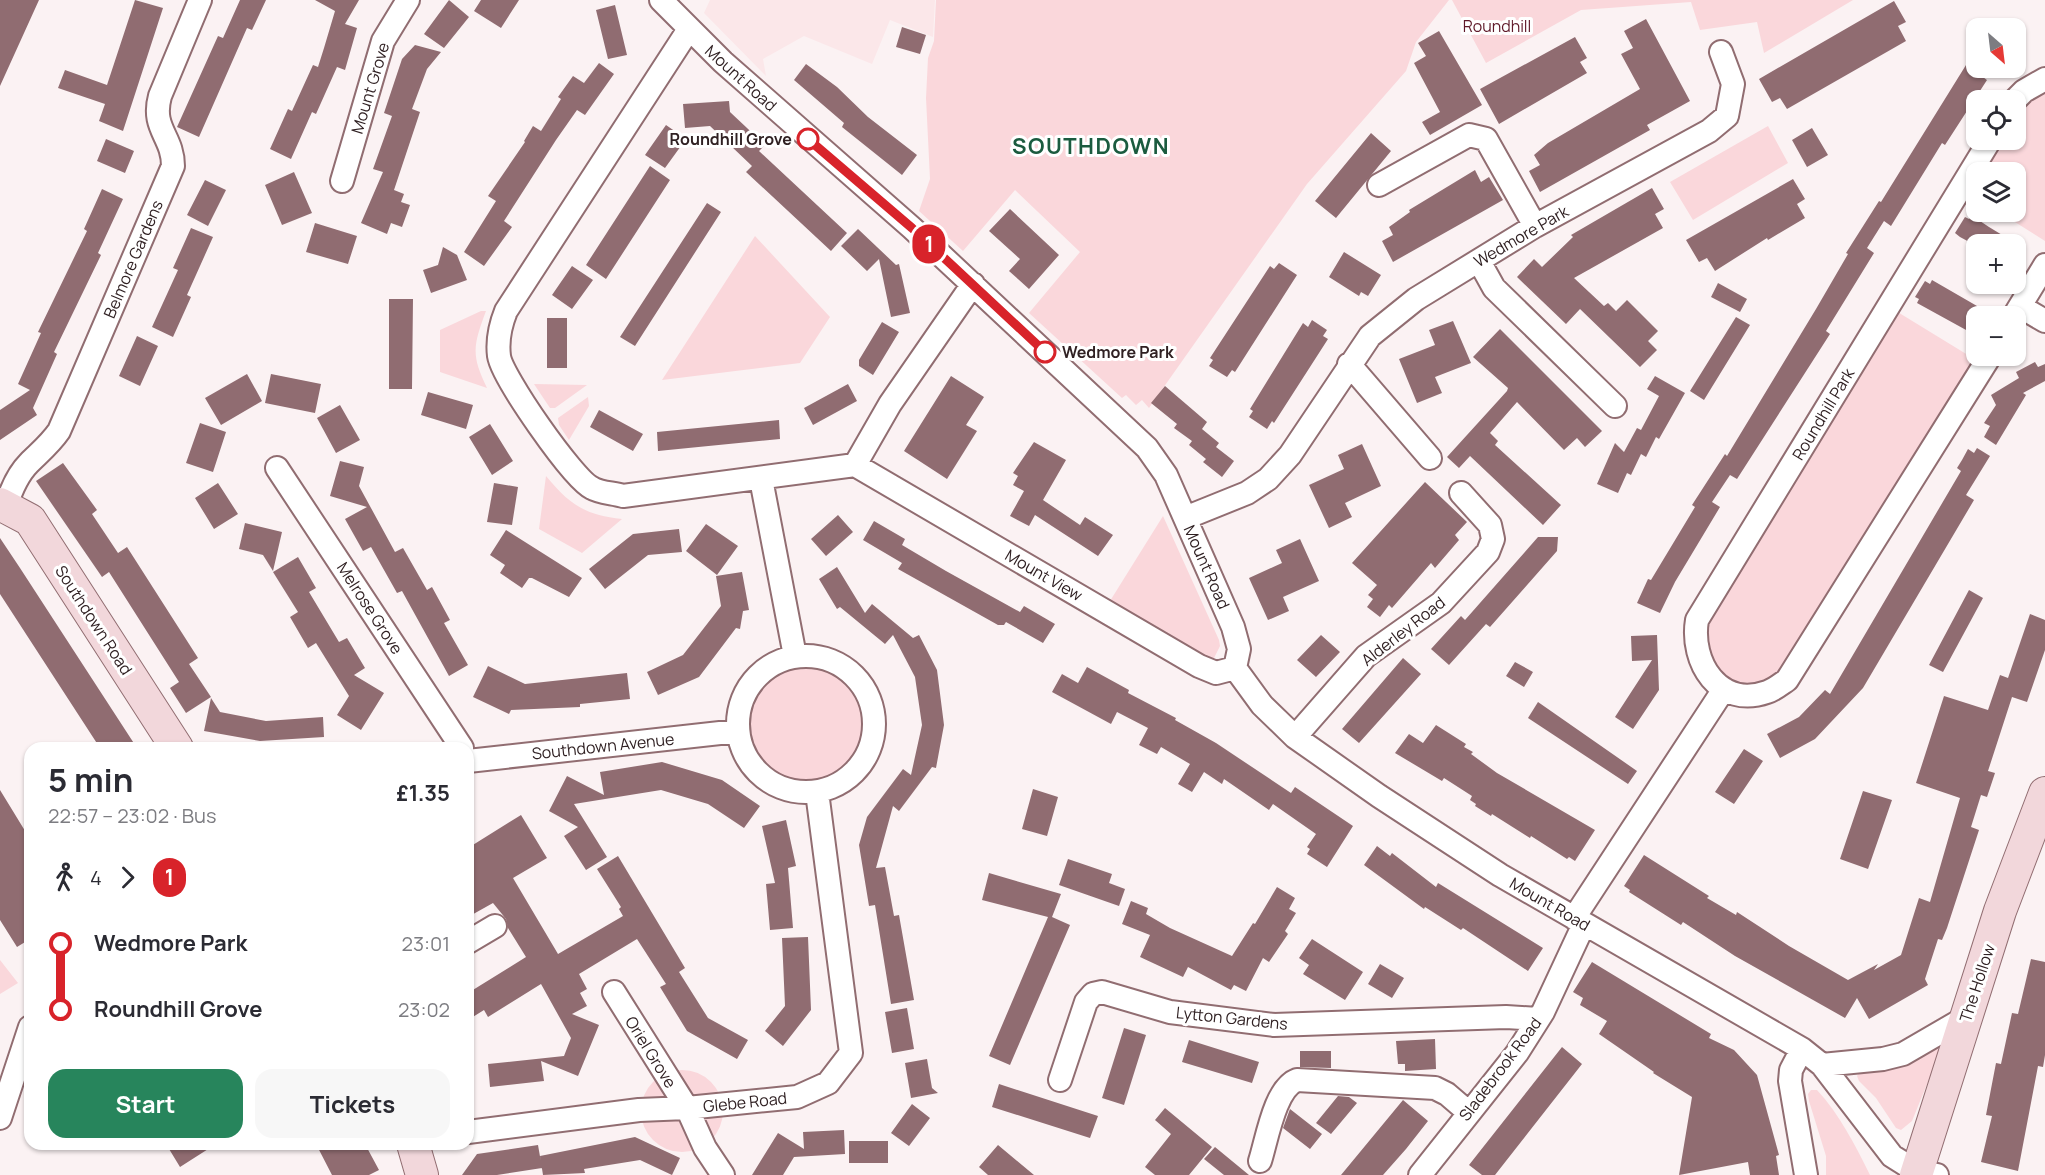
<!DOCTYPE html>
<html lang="en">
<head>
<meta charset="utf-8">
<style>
	body { margin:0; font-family:Manrope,sans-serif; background:#f7f7f7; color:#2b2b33; height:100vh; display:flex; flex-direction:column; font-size:22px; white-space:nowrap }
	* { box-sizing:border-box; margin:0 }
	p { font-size:20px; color:#7c7c81 }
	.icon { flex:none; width:33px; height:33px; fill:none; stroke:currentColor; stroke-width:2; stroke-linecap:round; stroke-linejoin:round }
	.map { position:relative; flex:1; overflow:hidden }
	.sheet { position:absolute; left:24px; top:742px; width:450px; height:408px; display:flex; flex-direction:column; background:#fff; border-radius:18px; box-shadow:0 2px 4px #0004 }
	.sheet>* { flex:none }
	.badge { padding:0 12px; border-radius:20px; font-size:21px; line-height:39px }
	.needle { width:39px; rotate:152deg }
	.tools { position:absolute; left:1966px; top:18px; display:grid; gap:12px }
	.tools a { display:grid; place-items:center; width:60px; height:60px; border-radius:12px; background:#fff; box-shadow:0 2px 4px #0004; font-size:30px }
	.map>.badge { position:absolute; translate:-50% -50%; box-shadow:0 0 0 3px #fff }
	.legs { display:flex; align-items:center; gap:9px; height:66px; padding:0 24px; font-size:20px }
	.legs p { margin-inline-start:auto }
	.overview { display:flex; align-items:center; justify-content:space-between; height:102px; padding:0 24px }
	h1 { font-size:33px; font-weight:700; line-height:45px }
	.cta { display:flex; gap:12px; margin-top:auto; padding:12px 24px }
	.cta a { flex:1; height:69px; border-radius:18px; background:#27855c; color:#fff; font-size:24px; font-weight:700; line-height:69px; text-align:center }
	.cta a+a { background:#f7f7f7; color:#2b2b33 }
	ul { padding:0 24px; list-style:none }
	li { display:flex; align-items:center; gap:21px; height:66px; font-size:22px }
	li i { display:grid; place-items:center; width:9px; height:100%; margin:0 8px; background:currentColor }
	li i::after { content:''; width:15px; height:15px; margin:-8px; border:4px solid; border-radius:50%; background:#fff }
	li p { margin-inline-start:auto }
	li:first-child i { background:linear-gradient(#0000 50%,currentColor 0) }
	li:last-child i { background:linear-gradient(currentColor 50%,#0000 0) }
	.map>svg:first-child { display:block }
	.built { fill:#fbe7e9 }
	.green { fill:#fad7db }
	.building { fill:#906c71 }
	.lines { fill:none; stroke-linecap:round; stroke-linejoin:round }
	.street-casing { stroke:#916d71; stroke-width:26 }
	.secondary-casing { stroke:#916d71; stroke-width:34 }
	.street { stroke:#fff; stroke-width:22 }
	.secondary { stroke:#f2d7db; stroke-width:32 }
	.line-1-casing { stroke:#fff; stroke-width:14 }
	.line-1 { stroke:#d8232a; stroke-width:9 }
	.stop-1-dot { fill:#fff; stroke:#d8232a; stroke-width:3 }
	.labels { text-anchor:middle; stroke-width:6; stroke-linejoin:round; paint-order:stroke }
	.park-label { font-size:16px; fill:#5f1929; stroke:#fff }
	.street-label { font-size:16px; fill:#302123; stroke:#fff }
	.stop-label { font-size:16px; font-weight:bold; fill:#302123; stroke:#fff; text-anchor:end }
	.district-label { font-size:22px; font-weight:bold; letter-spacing:1.5px; fill:#1b5b3f; stroke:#fff }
</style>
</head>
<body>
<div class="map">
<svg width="2045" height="1175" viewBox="0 0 2045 1175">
	<rect width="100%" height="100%" fill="#fbf2f3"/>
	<!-- built -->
	<path class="built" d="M710,0H935L933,37L890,20L872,64L804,36L763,59L766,76L704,13Z"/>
	<!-- green -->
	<path class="green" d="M936,0H1449L1416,42L1406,71L1307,184L1149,408L1142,400L1136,405L1126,395L1122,398L1029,313L1080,252L1015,190L963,251L919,211L930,179L926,98L928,58L934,41Z
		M1452,0H1853L1764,53L1757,22L1700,30L1691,2L1581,10L1486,63Z
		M2045,89V241L1999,212H2016V172H1981L2002,140H2016C2016,110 2021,106 2045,89Z
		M1768,126L1788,163L1693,220L1670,182Z
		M755,236L830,317L800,363L662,380Z
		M481,311H486C473,346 471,355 487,388L440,372V330Z
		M1896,311L1976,360L1788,670C1778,674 1768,681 1758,685C1730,694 1707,663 1704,639C1703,632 1707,622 1709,615Z
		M534,384L587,385L555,408H550Z
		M588,397L589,406L569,440L559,425L558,418Z
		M546,476C570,505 585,515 622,519L582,553L539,529Z
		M1163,516L1219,640L1220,646L1214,658L1207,659L1110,601Z
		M748 724a58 58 0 1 1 116 0a58 58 0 1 1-116 0Z
		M0,960L18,983L0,994Z
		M1938,1048L1940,1052L1912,1121L1901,1130L1896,1128L1876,1098L1859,1081L1857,1076L1860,1071L1908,1063Z
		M641 1111a41 41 0 1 1 82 0a41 41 0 1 1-82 0Z
		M1811,1090H1817C1840,1115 1855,1145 1870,1175H1826V1156L1809,1101L1808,1094Z"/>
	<!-- building -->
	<path class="building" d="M0,0H39L0,86Z
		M135,0L163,8L123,131L99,121L105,104L58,88L65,70L107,85Z
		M240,0H266L252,30L247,28L199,137L177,127L218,36L223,38Z
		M315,0H359L345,24L357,28L345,70L337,67L316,114L312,112L291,159L270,149L288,109L292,111L313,65L318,67L324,48L335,11Z
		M449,0L469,17L444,48L424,34Z
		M481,0H519L501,28L474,11Z
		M1894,1L1906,22L1898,26L1906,41L1787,109L1780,98L1772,102L1759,79Z
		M615,5L627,55L608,59L596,10Z
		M1646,19L1690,101L1647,125L1650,130L1540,192L1529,171L1540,165L1534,155L1548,143L1640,89L1621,54L1633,48L1624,31Z
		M902,27L926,35L920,54L896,47Z
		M1439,31L1482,105L1430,135L1422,122L1440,112L1414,63L1426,56L1418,43Z
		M1575,37L1587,58L1580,62L1587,73L1499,124L1480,89Z
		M415,45L441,52L427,69L412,109L420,112L394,190L404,194L401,202L410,205L402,227L391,223L387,234L361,223L383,172L373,169L392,116L384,113L402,59Z
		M599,63L614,74L585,115L577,110L556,140L504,221L512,227L484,266L464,252L496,201L488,196L525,142L524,141L533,126L541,131L561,99L558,97L573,76L584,83Z
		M806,64L837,87L868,117L917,155L902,175L842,127L844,123L794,80Z
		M1966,65L1987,80L1945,145L1942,143L1891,226L1884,221L1867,248L1874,253L1826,331L1830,334L1737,479L1730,475L1712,502L1720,507L1675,582L1660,613L1637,603L1648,579L1651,580L1695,507L1692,505L1725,454L1727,456L1816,309L1848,254L1846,253L1879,201L1881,202Z
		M729,101L730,112L765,145L759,151L847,233L831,251L746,172L752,166L710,126L685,128L683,104Z
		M666,125L686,139L665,168L645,155Z
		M1812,128L1828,155L1807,167L1792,140Z
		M1371,133L1391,151L1336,218L1315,201Z
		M106,139L134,151L125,173L97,161Z
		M650,166L670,180L606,279L586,265Z
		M1475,170L1481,182L1489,177L1503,200L1393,262L1382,241L1393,235L1389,227L1410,212L1409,210Z
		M294,172L312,213L282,225L265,185Z
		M1793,179L1805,199L1797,204L1805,218L1768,240L1767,238L1715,271L1707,258L1699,262L1686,240Z
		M205,180L226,190L208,226L187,215Z
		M1652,188L1664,209L1655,214L1663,228L1574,278L1604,306L1608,303L1616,311L1627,300L1658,331L1648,341L1657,350L1640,367L1580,309L1566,324L1517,277L1534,259L1542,267L1573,237L1571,235Z
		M102,189L123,199L98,253L101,255L54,352L57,354L33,408L37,415L0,440V410L30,390L18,384L41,333L38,332L87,231L84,229Z
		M707,203L721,212L635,346L620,337Z
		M1010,209L1059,255L1029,289L1009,271L1020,259L989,231Z
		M1971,215L1989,227L2017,244H1973L1960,237L1955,233L1965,217L1969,219Z
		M315,223L357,236L348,264L306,252Z
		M191,228L213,237L187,295L191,297L173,337L152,327L178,270L173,268Z
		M858,229L896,265L899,264L910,313L891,317L879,259L867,271L841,246Z
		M443,247L457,255L467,280L431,293L423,270L438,265Z
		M1344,252L1381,275L1368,296L1361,292L1359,296L1329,277Z
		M1279,263L1297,275L1235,372L1232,370L1227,377L1209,366L1213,360L1210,358L1270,266L1274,269Z
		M572,266L593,280L572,309L552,295Z
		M1932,280L1977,306V336L1917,303L1919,299L1915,297L1925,281L1930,284Z
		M1718,283L1747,299L1740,312L1711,297Z
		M389,299H413L412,389H389Z
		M1736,317L1750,325L1704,400L1690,391Z
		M547,318H567V368H547Z
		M1312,320L1327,330L1323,336L1328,339L1274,423L1272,421L1267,429L1249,417L1253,411L1250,409L1303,323L1308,327Z
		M1453,321L1471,363L1435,377L1442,393L1417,403L1399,359L1435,345L1429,330Z
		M882,322L899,332L873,375L859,366V360Z
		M1500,329L1602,431L1585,447L1577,438L1564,450L1517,402L1490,433L1498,441L1495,445L1561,505L1543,525L1470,456L1459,468L1447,457L1507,391L1508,388L1473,357Z
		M137,336L158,346L140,386L119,376Z
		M2035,362L2038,367L2045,364V381L2023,393L2026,395L1996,445L1984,437L1990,426L1984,423L1996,405L1991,395L2019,378L2016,372Z
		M247,374L262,401L221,425L205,398Z
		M271,374L321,384L315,413L265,403Z
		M951,376L984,397L966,425L977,431L947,479L904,451Z
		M1655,376L1685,393L1659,439L1656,437L1646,457L1641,454L1631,475L1627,473L1618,493L1597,484L1615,443L1624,452L1637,428L1641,430L1659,396L1647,389Z
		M848,384L857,401L813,425L804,408Z
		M1165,386L1207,422L1202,429L1219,443L1216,447L1234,461L1222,477L1203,462L1206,459L1189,445L1192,441L1174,428L1177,424L1151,403Z
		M428,392L473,405L466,429L421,415Z
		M340,405L360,440L336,453L317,418Z
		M599,410L643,434L633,451L590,427Z
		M779,420L780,439L658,451L657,432Z
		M200,423L226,432L213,472L186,463Z
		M490,424L513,461L492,475L469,437Z
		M1034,442L1066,460L1043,500L1080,525L1085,517L1113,535L1098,556L1035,515L1029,526L1010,516L1024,491L1013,485L1018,476L1013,473Z
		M1362,444L1381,486L1345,503L1352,517L1329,528L1309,485L1344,469L1338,455Z
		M1977,448L1990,456L1966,495L1974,500L1863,688L1815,739L1780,758L1767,734L1799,717L1825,690L1830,694L1961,471L1957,468L1962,460L1968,449L1974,453Z
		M340,461L364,467L359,486L395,552L403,548L427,590L432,587L450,620L444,623L468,665L449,676L402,591L397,593L371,547L363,551L345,519L367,507L330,496Z
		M63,463L97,510L92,514L118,553L127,547L198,658L189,664L211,697L186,713L170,688L179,682L109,572L102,577L36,481Z
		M1425,482L1467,522L1455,535L1459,540L1435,568L1431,563L1392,608L1389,605L1380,617L1367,607L1373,599L1368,595L1377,585L1352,563Z
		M218,483L238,514L214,529L195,498Z
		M494,483L518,487L512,525L487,522Z
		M838,515L853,532L826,556L811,539Z
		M874,521L905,539L902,545L946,571L1020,612L1024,606L1055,624L1043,643L1006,622L1004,625H998L898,569L902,563L863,540Z
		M245,523L282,532L273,571L263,555L239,549Z
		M706,524L738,546L717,575L686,551Z
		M679,529L682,552L648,555L605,589L589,569L633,534Z
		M506,530L582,578L569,597L532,578H529L522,588L500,573L505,565L490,555Z
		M1538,537H1558L1557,551L1490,627L1486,624L1449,665L1431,649L1461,616L1465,620Z
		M0,538L20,568L137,748H100L0,594Z
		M1300,539L1319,581L1283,597L1289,611L1268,620L1249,578L1282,563L1276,550Z
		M298,557L316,588L309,592L339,642L347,638L365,668L354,675L384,693L361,730L337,715L349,696L316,643L308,648L290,617L298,612L273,572Z
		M837,567L865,613L872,604L913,638L919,635L937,670L944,725L936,768L932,767L899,811L893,806L876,868L885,867L894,916L899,915L914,1000L891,1004L875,905L869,906L859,845L867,817L903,769L911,775L922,725L915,677L893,635L885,644L840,607L837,609L819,579Z
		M742,572L749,610L743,611L740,629L736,628L699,677L658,695L647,672L683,655L721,606L716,576Z
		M1969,590L1983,598L1943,672L1929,665Z
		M2030,614L2045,620V650L2027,702L2012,697L1988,771L1995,773L1987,797L1981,795L1971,827L1979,830L1947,928L1942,940L1938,939L1925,979L1928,985L1869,1019L1857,998L1845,1018L1735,956L1683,922L1681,925L1629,892L1630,890L1624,886L1644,855L1709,896L1707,898L1736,915L1737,912L1789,946L1848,980L1878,964L1874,970L1901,955L1919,898L1930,902L1960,798L1916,783L1944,696L1988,710L2000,675L2008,678Z
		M1321,635L1340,652L1316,677L1297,660Z
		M1657,635L1659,690L1633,729L1615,717L1652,660L1632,661L1631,636Z
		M1403,658L1421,674L1359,743L1342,729Z
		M1515,662L1533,672L1524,687L1506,676Z
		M488,666L525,684L627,673L630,699L580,704V707L511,710L509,714L473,697Z
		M1087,667L1129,690L1128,693L1176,718L1175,720L1216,743L1291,793L1295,787L1353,826L1327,867L1307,854L1310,849L1307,847L1316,834L1273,804L1269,810L1224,779L1222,784L1204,772L1192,792L1178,784L1190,764L1161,747L1157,754L1139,745L1148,728L1117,712L1111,724L1052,692L1062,674L1078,683Z
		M211,698L220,712L266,721L323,717L324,737L260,741L204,731Z
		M1538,702L1637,771L1628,784L1528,718Z
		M1436,725L1466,744L1464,747L1473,752L1471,754L1497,773L1595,830L1575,861L1569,857L1567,859L1531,836L1530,838L1492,814L1491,816L1475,806L1476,804L1470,800L1472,796L1444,778L1442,781L1395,753L1409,734L1423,743Z
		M1744,749L1763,761L1734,804L1715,792Z
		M662,762L722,780L760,806L744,828L708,804L661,790L574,804L607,857L586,870L564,836L578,827L549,811L567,776L604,795L600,772Z
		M1033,789L1058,797L1047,836L1022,829Z
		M0,790L30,839V939L17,947L0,920Z
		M1863,791L1892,800L1868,869L1840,859Z
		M521,815L547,858L513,878L558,954L623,916L619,909L621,907L597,869L618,856L685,968L679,972L708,1018L748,1040L737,1059L687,1031L660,987L666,984L637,939L579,974L587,989L580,993L587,1006L572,1014L599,1025L578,1076L541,1061L544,1081L490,1087L488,1064L564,1056L571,1038L541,984L488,1017L484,1010L468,1020V993L526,957L508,928L506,919L493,903L468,917V848Z
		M786,820L796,866L788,868L793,928L770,930L766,884L775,883L762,826Z
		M1377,846L1390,856L1392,853L1436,887L1438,883L1543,948L1528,971L1463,928L1461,930L1425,907L1424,909L1364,865Z
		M1068,859L1112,874L1109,883L1125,889L1119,906L1059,885Z
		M989,873L1061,894L1052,917L1070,925L1010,1065L989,1056L1048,917L982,900Z
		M1277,887L1295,898L1289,909L1296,913L1285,931L1288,934L1269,962L1263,958L1246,991L1234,985L1231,990L1188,967L1183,977L1140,957L1150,935L1122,924L1131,901L1148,908L1146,914L1170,928L1232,956L1253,923L1255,924Z
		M808,937L811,1010L783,1046L765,1031L785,1006L782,938Z
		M1312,939L1363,972L1345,1000L1303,974L1309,965L1299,958Z
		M2031,959L2045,962V1055L2043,1067L2038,1066L2018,1171L1981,1162L1992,1116L1986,1115L1996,1063L2001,1064L2012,1013L2018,1014Z
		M1592,962L1711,1034L1709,1038L1734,1050L1757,1075L1779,1155L1776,1156L1779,1175H1750L1748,1162L1679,1175L1692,1097L1653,1073L1654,1072L1599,1034L1607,1021L1580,1005L1583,998L1573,992Z
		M1380,964L1404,978L1392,998L1368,984Z
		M907,1008L914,1049L892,1053L885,1012Z
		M1124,1028L1146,1035L1124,1105L1102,1098Z
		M1435,1039L1436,1069L1405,1071V1064H1398L1396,1041Z
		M1189,1040L1259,1062L1252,1083L1182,1062Z
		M1562,1047L1582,1064L1495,1175H1482L1469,1165Z
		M1300,1051H1331V1068L1300,1067Z
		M927,1059L932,1088L938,1093L911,1098L905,1063Z
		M999,1084L1098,1116L1090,1138L992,1107Z
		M1338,1096L1349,1097L1357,1103L1331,1134L1316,1123Z
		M1403,1100L1428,1121L1406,1149L1383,1175H1341Z
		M912,1104L930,1118L909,1146L891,1133Z
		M1165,1108L1212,1147L1189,1175H1155L1145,1167L1171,1134L1155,1120Z
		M1290,1109L1322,1134L1310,1149L1283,1128Z
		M844,1130L845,1154L794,1157L783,1175H752L778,1133L804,1149L803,1132Z
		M635,1137L680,1158L672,1175L640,1160L584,1169L585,1173L543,1175L540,1156Z
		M849,1141H888V1163H849Z
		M166,1144H216L180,1167Z
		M316,1144H365L379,1170L369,1175H332Z
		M538,1145L542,1168L497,1175H462L477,1154Z
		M998,1145L1034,1175H988L979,1167Z
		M1215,1147L1249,1175H1224L1204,1159Z"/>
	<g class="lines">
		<!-- street casing -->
		<g class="street-casing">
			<path id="street" d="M661,0L723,62L912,228L1147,448L1166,475L1233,627L1239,649L1235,668L1262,705L1295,737L1379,796L1500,875L1802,1049L1822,1065L1892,1156L1916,1171L1937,1175
				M689,29L506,311C500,326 497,340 499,356C502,377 573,479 592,488C600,493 614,493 623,496L855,465L890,404L973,284
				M2015,100L2024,91L2045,79
				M1990,140L1697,620C1690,662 1719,709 1767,692C1774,690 1781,684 1787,680L1990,356
				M342,181L383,41L408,0
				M1379,185L1469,135L1486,139L1535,226
				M1479,261L1494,288L1615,406
				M2021,307L2045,321
				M2014,316L2045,265
				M1349,364L1430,458
				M855,465L1199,666L1216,673L1235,668
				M277,468L462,748
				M761,479L795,656
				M6,506C11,490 17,475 29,463C40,452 50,444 59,431L173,166C173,136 151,129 160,96L200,0
				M1185,518L1247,493L1268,479L1290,455L1370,336L1416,299L1535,226L1709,131L1727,116L1733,84L1721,52
				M738 724a68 68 0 1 1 136 0a68 68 0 1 1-136 0Z
				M1295,737L1366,656L1441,603L1488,552L1493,539L1490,525L1461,493
				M468,761L738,731
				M1574,918L1724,689
				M468,942L495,926
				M614,992L687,1108L705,1148L723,1175
				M1802,1049L1791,1070L1790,1081L1806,1175
				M1822,1065L1883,1059L1903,1054L1965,1018
				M1060,1080L1086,1002L1093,994L1102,992L1170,1012L1274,1025L1506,1017L1538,1019
				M0,1118L30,1027
				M468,1132L639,1110L687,1108L797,1097L828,1083L851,1053L817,792
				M1260,1161C1267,1139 1275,1088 1297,1080L1435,1088L1447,1094L1468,1112
				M1420,1175L1517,1053L1543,1012L1584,924"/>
		</g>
		<!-- secondary casing -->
		<g class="secondary-casing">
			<path id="secondary" d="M0,504L30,520L177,748
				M413,1144L422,1175
				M1916,1175L2000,911L2045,793"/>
		</g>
		<!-- street -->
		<use href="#street" class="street"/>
		<!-- secondary -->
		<use href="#secondary" class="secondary"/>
	</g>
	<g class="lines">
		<!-- line-1 casing -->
		<g class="line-1-casing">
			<path id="line-1" d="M808,139L912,228L1045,352"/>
		</g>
		<!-- line-1 -->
		<use href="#line-1" class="line-1"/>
	</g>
	<!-- markers -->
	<g class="stop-1-dot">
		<circle cx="808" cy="139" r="10"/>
		<circle cx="1045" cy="352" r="10"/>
	</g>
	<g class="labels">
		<!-- park labels -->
		<g class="park-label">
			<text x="1497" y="32">Roundhill</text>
		</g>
		<!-- street labels -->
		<g class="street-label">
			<text transform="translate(741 78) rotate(42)" y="6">Mount Road</text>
			<text transform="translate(370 88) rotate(-73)" y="6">Mount Grove</text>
			<text transform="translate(1521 236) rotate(-30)" y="6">Wedmore Park</text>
			<text transform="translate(133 259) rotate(-67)" y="6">Belmore Gardens</text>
			<text transform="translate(1823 414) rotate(-59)" y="6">Roundhill Park</text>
			<text transform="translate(1207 567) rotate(66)" y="6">Mount Road</text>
			<text transform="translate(1044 575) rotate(30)" y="6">Mount View</text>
			<text transform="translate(370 608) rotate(57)" y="6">Melrose Grove</text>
			<text transform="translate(94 620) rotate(57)" y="6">Southdown Road</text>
			<text transform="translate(1403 631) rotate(-38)" y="6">Alderley Road</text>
			<text transform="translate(603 746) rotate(-6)" y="6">Southdown Avenue</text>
			<text transform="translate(1550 904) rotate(30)" y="6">Mount Road</text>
			<text transform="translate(1977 983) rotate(-72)" y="6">The Hollow</text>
			<text transform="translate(1232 1018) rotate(6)" y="6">Lytton Gardens</text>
			<text transform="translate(651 1052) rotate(58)" y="6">Oriel Grove</text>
			<text transform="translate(1500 1069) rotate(-53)" y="6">Sladebrook Road</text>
			<text transform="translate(745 1102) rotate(-6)" y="6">Glebe Road</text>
		</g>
		<!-- stop labels -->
		<g class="stop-label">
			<text x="792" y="145">Roundhill Grove</text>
			<text x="1062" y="358" text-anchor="start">Wedmore Park</text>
		</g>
		<!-- district labels -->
		<g class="district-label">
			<text x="1091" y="154">SOUTHDOWN</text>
		</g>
	</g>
</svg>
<div class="tools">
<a><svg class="needle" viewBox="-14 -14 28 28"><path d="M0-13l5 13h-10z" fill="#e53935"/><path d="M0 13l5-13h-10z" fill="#7c7c81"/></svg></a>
<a><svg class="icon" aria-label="locate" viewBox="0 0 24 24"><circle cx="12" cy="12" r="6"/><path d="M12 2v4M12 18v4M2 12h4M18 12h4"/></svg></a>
<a><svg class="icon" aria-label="layers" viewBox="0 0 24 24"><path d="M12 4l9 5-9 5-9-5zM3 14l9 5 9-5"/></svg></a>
<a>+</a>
<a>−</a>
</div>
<b class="badge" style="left:929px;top:244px;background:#d8232a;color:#fff">1</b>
<section class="sheet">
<div class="overview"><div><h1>5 min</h1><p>22:57 – 23:02 · Bus</p></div><b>£1.35</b></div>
<div class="legs"><svg class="icon" aria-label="walk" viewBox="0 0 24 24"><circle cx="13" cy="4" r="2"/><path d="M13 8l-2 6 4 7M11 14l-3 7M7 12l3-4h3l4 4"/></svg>4<svg class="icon" aria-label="forward" viewBox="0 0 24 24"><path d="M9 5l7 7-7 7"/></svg><b class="badge" style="background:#d8232a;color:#fff">1</b></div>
<ul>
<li><i style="color:#d8232a"></i><b>Wedmore Park</b><p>23:01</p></li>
<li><i style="color:#d8232a"></i><b>Roundhill Grove</b><p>23:02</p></li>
</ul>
<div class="cta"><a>Start</a><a>Tickets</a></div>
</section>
</div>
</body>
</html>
